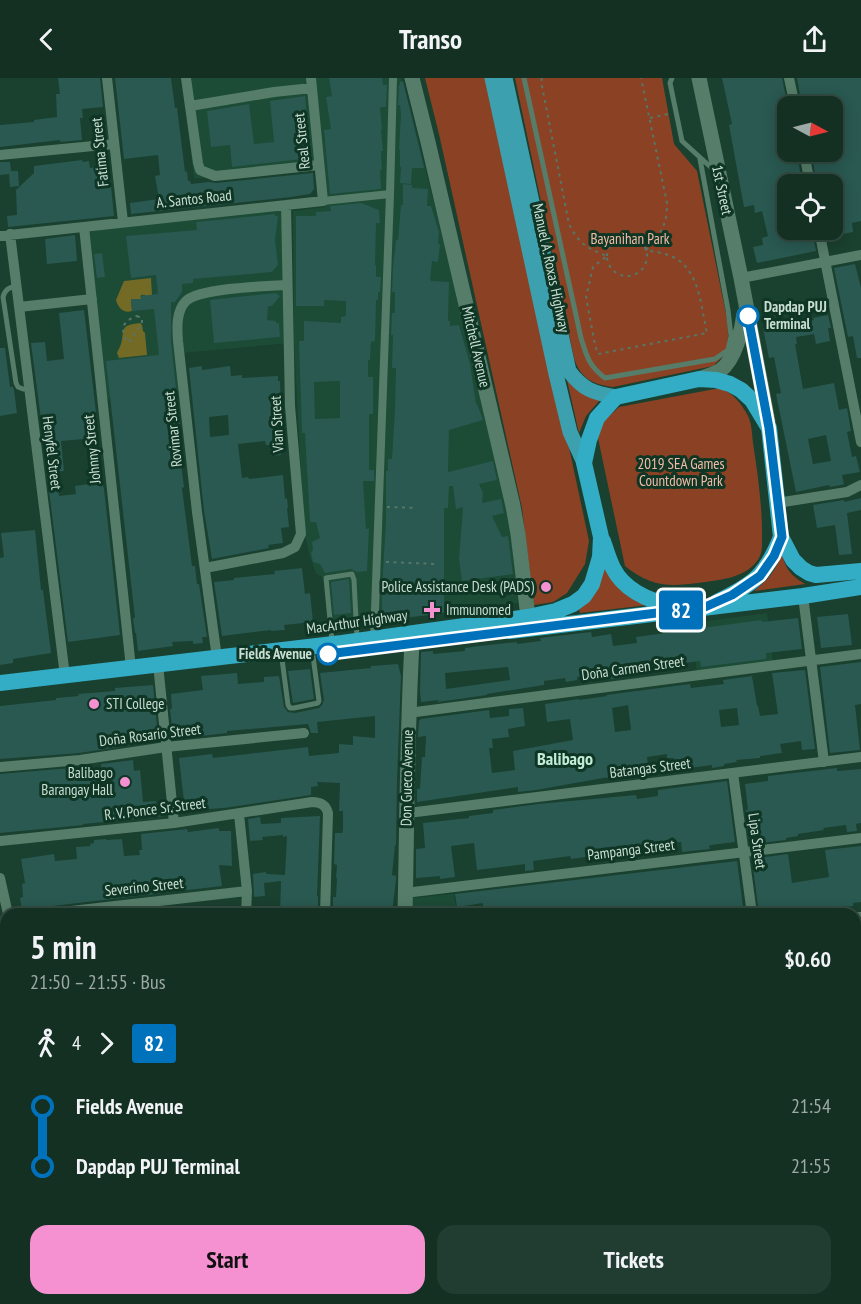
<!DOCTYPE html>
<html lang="en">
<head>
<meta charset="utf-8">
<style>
	body { margin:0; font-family:"PT Sans Narrow",sans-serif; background:#213c30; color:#f1f3f6; height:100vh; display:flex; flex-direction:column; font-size:22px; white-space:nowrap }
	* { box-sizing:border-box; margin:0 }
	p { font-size:20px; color:#9da9a6 }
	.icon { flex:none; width:33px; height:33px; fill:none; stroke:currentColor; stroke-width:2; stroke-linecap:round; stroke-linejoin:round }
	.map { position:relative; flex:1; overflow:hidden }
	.panel { position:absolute; left:0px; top:830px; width:861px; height:398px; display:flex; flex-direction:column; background:#143023; border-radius:18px 18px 0 0; box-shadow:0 3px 15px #0003,0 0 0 2px #334b41 }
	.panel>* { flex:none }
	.badge { padding:0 12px; border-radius:4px; font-size:21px; line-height:39px }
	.needle { width:39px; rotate:97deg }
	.tools { position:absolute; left:777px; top:18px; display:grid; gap:12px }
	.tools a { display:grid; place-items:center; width:66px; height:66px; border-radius:12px; background:#143023; box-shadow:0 3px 15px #0003,0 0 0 2px #334b41; font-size:30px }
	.map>.badge { position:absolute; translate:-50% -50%; box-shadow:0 0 0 3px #fff }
	.legs { display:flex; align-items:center; gap:9px; height:66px; padding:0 30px; font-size:20px }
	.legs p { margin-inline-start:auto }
	.headline { display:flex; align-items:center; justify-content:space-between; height:102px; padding:0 30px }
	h1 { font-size:33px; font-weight:700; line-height:45px }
	.action { display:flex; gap:12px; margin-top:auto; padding:12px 30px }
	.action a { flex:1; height:69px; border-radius:18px; background:#f590d1; color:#111; font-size:24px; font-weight:700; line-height:69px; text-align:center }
	.action a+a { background:#213c30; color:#f1f3f6 }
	ul { padding:0 30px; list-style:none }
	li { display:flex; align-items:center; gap:21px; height:60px; font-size:22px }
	li i { display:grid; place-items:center; width:9px; height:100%; margin:0 8px; background:currentColor }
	li i::after { content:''; width:15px; height:15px; margin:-8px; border:4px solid; border-radius:50%; background:#143023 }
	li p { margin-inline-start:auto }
	li:first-child i { background:linear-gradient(#0000 50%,currentColor 0) }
	li:last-child i { background:linear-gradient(currentColor 50%,#0000 0) }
	header { display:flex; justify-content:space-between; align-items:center; height:78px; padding:0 30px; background:#143023; font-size:27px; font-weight:700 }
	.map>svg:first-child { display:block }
	.built { fill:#1c4b36 }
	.green { fill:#8b4224 }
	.water { fill:#736a25 }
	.building { fill:#295951; fill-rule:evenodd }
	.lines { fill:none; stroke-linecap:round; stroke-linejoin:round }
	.path { stroke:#567667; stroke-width:2; stroke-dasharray:3 4.5; stroke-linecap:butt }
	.service { stroke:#567d69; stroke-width:5 }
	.pedestrian { stroke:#567d69; stroke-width:8 }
	.minor { stroke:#567d69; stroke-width:10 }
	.secondary { stroke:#567d69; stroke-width:15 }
	.primary { stroke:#3ca0af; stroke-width:15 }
	.trunk { stroke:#33acc6; stroke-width:16 }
	.line-1-casing { stroke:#fff; stroke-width:14 }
	.line-1 { stroke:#0072bc; stroke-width:9 }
	.stop-1-dot { fill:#fff; stroke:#0072bc; stroke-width:3 }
	.poi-dot { fill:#f590d1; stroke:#0f3625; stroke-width:2 }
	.labels { text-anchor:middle; stroke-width:6; stroke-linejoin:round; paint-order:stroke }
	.street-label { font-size:15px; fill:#c9ded3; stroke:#0f3625 }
	.park-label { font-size:15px; fill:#f3bba5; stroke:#0f3625 }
	.stop-label { font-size:15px; font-weight:bold; fill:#c9ded3; stroke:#0f3625; text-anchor:start }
	.poi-label { font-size:15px; fill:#c9ded3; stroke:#0f3625; text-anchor:end }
	.quarter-label { font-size:18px; font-weight:bold; fill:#c2ecd6; stroke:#0f3625 }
</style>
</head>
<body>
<header><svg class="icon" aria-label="back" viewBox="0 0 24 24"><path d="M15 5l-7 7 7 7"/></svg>Transo<svg class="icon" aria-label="share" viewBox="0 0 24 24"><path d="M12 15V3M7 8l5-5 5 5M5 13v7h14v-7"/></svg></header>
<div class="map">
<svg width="861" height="1226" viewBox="0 0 861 1226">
	<rect width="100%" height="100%" fill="#1a402f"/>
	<!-- built -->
	<path class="built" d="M182,0H306L316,86L194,101Z
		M311,0H401L412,37L502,397L511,452L518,525L329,551L325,501L316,495L310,479L304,453L294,265L293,133L325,129Z
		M288,126L291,265L181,275L183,312L102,322L84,148Z
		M767,535L773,584L697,594L690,545Z
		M454,816L457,835L410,836L411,820Z"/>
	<!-- green -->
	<path class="green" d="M425,0H490L589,463L585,486L567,515L553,524L534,527L522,430L439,56Z
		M515,0H662L674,66L697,93L726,236C728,248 730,265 724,276C721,281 717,284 713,288L613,309C592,306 581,301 574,280Z
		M567,302C577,313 586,317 600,322L586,338L579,355Z
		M720,310C732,314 742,326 748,338C752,346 752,357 753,365C758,398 763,433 762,466C762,472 761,478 757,483C744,501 717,502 698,505C667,509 650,508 625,488L598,360L603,344L619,329Z
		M781,474C786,491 790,497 805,506L754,513C768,502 777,492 781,474Z
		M603,485L648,527L580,535L579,531Z"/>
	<!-- water -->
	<path class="water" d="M151,200L152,217L146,220L145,217H141V221L131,222L132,233C124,236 118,230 116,222L124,203Z
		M140,245L142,247L143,253L145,255L147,277L119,280L117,275C118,272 120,269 121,266C125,252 119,247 140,245Z"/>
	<!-- building -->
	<path class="building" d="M58,0H100L103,29L82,31L83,40H80L82,62L60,64V62L0,69V47L34,44V42L57,39L56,16H60Z
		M115,0H171L175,30H177L185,94L187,93L188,103H190L191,106L209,104L216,105L313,95L314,111L310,116L291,119L131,136L130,125L159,121L155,98L160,97L158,77L124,81Z
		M329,0H382L383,7H387L386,29H380L382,51L381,52L383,73H381L382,92H380L381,111L330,116L324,52L331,51L326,19L332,18Z
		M722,0H782L788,29V74H797L802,106H788V152H812L816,173L757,185L753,169L763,167L762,160L768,158L762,133L755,135L754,127L744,129L729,47L732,46Z
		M797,0H861V143L852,145L853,154L838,157L837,155L828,157L827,152H832V153V106H817L813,84L816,83L814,74H832V28H802Z
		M403,3L424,90H412L411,106L400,105L401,89H400V72H399L401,36L400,27H398L399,7H400V4Z
		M305,18L311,80L232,89L230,67L211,69L207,33L249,26L254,66L274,64L270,23Z
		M82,82L83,84L89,83L90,90L109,87L114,138L8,149L7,138L17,137L16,112L34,95V88Z
		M0,84H10L11,93H18L19,108L10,109L9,96L0,97Z
		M403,106L412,107V110L428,111L427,128H431L439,154L438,166H440L438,184L432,183L430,202H431V203L449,204L448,243H450V248L459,247L470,286L476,326H477L483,342L449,352L448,394L493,383L497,402L479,406L483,415L482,425L501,421L504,435L492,438L502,459L508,458L513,496L462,503L459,481L463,429L456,431L453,408H449L448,430H444V535L394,541V540H382V510L386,443V393H388V381H392L395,331L396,290H392L393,257H391L392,235H395V214H392L393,190L396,162H398L401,127H403Z
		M361,125L379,132L380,145H376L375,187H376V199H381L380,214H378V222H376L375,263L371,264L370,282H368V299H373V336H369V392H374V403H363L366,451L369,450L367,493L357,494L351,491L325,495L320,486L313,484L311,475L313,472L312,464L320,460L316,444H310L305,355H302L299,263H304V243L341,245V239L346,238V223L324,222V228H296V138H316V134L331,133L330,128ZM340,303V340L315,341L314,304Z
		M275,136V138H278L275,162L278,187L272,194L193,201V205L182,206V214L175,224H171V264L180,346H176L184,409L182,410L192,488H195L197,506H199L207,559H202L203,565L193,566V563L172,564L173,568L138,573L136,555H135L133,540H135L106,283L159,277L154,231L132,233L131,221H141L140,218L158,216L156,197L131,200L126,158L197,152L196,144Z
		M75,157L77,183L47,186L45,161Z
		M102,175L105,199L97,200L94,176Z
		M855,186L861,210V280H857L853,258L848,259L834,190Z
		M276,215L280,218L272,228H268L267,242L276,243V245H279L280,259L214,265L210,222Z
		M84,232L97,343H94L95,360L61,363L64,393L56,394L59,418L76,416L75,408L102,404L104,411L120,557L68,564L47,396L45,364H44L31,265L45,264L47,283L64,281L59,235Z
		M828,237L831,250H828L830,263L816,266L814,256L796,259L797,266H795L803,311L834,305L839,332L847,330L851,353L847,354L852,379L856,378L860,394L842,397L844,406L841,407L830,409L829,407L796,414L776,316L781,315L774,279L769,280L763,250L814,242L813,240ZM826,357L831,383L813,386L808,361Z
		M0,270H5L10,309H13L14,312L17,335L0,338Z
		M202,288V292L230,288L231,298L242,297V300L278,298V303H280L281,338L284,370H280L281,377L271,378L270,367H266L265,363L238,366L242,400L248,399L249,401L283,397L285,421L287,420L288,430H287L289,449L281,450L283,465L268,467L269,470L212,481L204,433L189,290ZM228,337L229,357L210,359L209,339Z
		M861,420V432L847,435L852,476L839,477L835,447L817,450L813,427L844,422V424Z
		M35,452L41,512H43L51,575L13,581V585L0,587V480L4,479L1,455Z
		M302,490L305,516L310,515L313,544L284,547L285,552L271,553V552L222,558L214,504L234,502V500L275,496L274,493Z
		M349,501L351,535L334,537L331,504Z
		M848,536L852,567L821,570L817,539Z
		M798,540L802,571L766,575V581L701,589L700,583L638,591L639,597L604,602L603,596L577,599V602L566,604L565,600L544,603V607L487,616V617L437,624L439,622L421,624L420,614L421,574L433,573V576L465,573V570L479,568L517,564V566L541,563L540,560L591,554L592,559L611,556L613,568L637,565L636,559L761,542L762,544ZM508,589L510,602L446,611L445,595Z
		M861,584V626L855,627L860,672L830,675L820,589Z
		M398,586L401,598L397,701L396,767H395L392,797L396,798V801L392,836H333V819H336L337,800H336L337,787L334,786L335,755H342L343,752V733H339L340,705L317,704L318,708L311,709V717L224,730L209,731L208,730L185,732L179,680L212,676L213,680L308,669L309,678L339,675V666L353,667V658L375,660V638L317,644L318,655H311L308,646L227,653V655L175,661V657H173L170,631H172L171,616L203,612L201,598L237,595L238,606L264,604V599L279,598L284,629L288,634L295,635L319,630L322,627L324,622L320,595L371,590V588Z
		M310,591L314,621L293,625L288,593Z
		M805,592L815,671L802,672L801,663L780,666L782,675L760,678V680L736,682L737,684L724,686V688L712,690V687L675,692L674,680H667V676L647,679L649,695L603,700L536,712L518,714V709L417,724V711H420L422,679H425L426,658L418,659L419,643L421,641L489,632L490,640L509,638V631L523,630L525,648L508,651L509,659L492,661L493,670H489L492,695L515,692L513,673L573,662L570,641L547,644L545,626L579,621V622L607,618L606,617L690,606L691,610L724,606L723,602L752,598L757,628H758L760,638L778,636L772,595ZM628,627L631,652L615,654L612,630ZM737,630L739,647L721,649L719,632Z
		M153,607L158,659L138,661L139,666L79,675L0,681V628L56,622V620L79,618L78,616L115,613V610Z
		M133,682L134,693L140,692L143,724L156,723V726L164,725L166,738L83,746V747L0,755V696L83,689L84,696L102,694L101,686Z
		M837,690V693L861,691V745L856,746L857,753L847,754L846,747L823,750L824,752L798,756V758L786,760V762L750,766L746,732H748L745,706L768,703V698Z
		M727,703L735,764L711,767L709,768L710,771L682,774L681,764L591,774L592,778L571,781L570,778L533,783L534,792L525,793V786L477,792L474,765L451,768L455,799L440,801V798L416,800V771L425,770L423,745L469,740V738L493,735V732L538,726L636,717L637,721L658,718V712Z
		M320,738L317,818H318V836H280L281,803L264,805L265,818L254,819L253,796L266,794V796L285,797L287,758L283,759V757L262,759L263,762L250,763L248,741L260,739L261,746L281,745V740Z
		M219,750V753H231L232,788L219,787L222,808L44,829L38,833V830L22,832L20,820L23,819L22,806L25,805L21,781L54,776L55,783L77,781L76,769L91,768L90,766L94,765V762L106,761V762L122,761L124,778L140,777L139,772H142L141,756L187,751L188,754Z
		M861,768V824L853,825V828L833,830L832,829L796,834L797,836H759L752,781L788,776L792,805L829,799L825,772Z
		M737,783L744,836H494L493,830L483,832V825L457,829L455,816Z"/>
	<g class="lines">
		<!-- path -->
		<path class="path" d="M542,0L541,3L569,146C578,165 588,171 607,178L593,189L586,219L595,267L598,276L707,255C701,230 700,192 673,179C665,175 655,174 646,172C661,155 667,148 667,125L641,0
			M650,40L668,36
			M607 178a20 20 0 1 1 40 0a20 20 0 1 1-40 0Z
			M137,238L142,240V244L130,263L127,264C120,251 122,243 137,238Z
			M387,429L417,430
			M386,484L437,486"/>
		<!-- service -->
		<path class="service" d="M524,0L581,260C587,279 589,288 605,300L715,281L728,272L731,258L728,232L700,81
			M672,0L670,5L682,63L715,93
			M17,207C9,210 5,211 3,219L16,305L18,309L23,311H29
			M332,563L326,500L352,496L354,502L357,561
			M282,581L288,627L290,630H294L318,625L319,623L313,578"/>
		<!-- pedestrian -->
		<path class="pedestrian" d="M323,123L390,116
			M374,560L390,116L393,0"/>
		<!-- minor -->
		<path class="minor" d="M107,0L123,144
			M186,0L198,85L200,92L215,98L319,87
			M789,0L795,28
			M190,28L274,14L312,10
			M804,74L810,106
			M0,77L114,66
			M84,149L131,590
			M819,152L861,364
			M10,156L65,598
			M0,158L323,123L311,0
			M741,200L861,177
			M19,229L92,221
			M777,425L847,414L861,407
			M205,490L283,475L295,469L301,456L290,328L286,127
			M803,518L824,684
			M217,580L197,434L178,263C177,250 176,233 186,223C199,210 267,208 287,207
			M158,586L174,745
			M408,635L861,576
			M0,689L80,682L166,669L304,655
			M733,695L752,836
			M408,735L861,679
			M239,736L247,813L246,836
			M0,763L174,745L312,724C321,724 326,727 328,735L325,836
			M0,800L8,836
			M405,815L861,760
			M45,836L247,813
			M855,839H861
			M855,918L861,956
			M855,1076L861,1075
			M855,1155L861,1154
			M77,1221L78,1226
			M457,1221L520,1226
			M801,1221V1226
			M199,1226L259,1221"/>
		<!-- secondary -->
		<path class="secondary" d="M412,0L428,64L513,428L518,456L528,539
			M699,0L741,200L768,344
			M699,301C706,298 715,296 721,292C735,281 742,252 744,236
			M405,836C407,745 407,655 412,565
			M391,1226L392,1221"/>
		<!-- primary -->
		<path class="primary" d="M492,0L556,296L570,354L584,385
			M505,0L569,293C583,312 594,315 616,319"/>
		<!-- trunk -->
		<path class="trunk" d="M603,463C606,472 609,482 613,490C625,514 652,524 677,529
			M717,524C754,506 766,497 781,459
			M510,553L803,518L861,509
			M0,605L342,565L528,539L556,533L573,526L584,518L592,506L600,479L601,459L584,385L589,362L597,340L616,319L699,301L716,302L730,306L741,312L752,322L769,350L781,459L793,482L801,490L809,495L816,497L861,493"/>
	</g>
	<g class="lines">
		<!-- line-1 casing -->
		<g class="line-1-casing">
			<path id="line-1" d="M328,576L705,529L732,517L760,498L774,478L782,459L769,350L748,238"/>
		</g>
		<!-- line-1 -->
		<use href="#line-1" class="line-1"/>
	</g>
	<!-- markers -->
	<g class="stop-1-dot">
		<circle cx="748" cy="238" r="10"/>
		<circle cx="328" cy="576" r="10"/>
	</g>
	<g class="poi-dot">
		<circle cx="546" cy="509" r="6"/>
		<path d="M429 523h6v6h6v6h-6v6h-6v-6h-6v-6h6z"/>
		<circle cx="94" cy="626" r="6"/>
		<circle cx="125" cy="704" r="6"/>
	</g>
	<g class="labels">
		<!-- street labels -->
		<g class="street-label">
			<text transform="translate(302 63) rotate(-96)" y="5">Real Street</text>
			<text transform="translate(100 74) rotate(-96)" y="5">Fatima Street</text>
			<text transform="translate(722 112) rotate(78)" y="5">1st Street</text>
			<text transform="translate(194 121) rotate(-6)" y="5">A. Santos Road</text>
			<text transform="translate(551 190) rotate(78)" y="5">Manuel A. Roxas Highway</text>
			<text transform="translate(476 269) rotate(77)" y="5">Mitchell Avenue</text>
			<text transform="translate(277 346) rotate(-93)" y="5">Vian Street</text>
			<text transform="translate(173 351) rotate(-96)" y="5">Rovimar Street</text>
			<text transform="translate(92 371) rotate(-96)" y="5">Johnny Street</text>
			<text transform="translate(52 375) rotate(83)" y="5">Henyfel Street</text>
			<text transform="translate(357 544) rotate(-8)" y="5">MacArthur Highway</text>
			<text transform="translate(633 590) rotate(-8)" y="5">Doña Carmen Street</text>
			<text transform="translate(150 657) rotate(-7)" y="5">Doña Rosario Street</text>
			<text transform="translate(650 690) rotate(-7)" y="5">Batangas Street</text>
			<text transform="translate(407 700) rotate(-89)" y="5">Don Gueco Avenue</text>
			<text transform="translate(155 731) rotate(-7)" y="5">R. V. Ponce Sr. Street</text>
			<text transform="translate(757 763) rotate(82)" y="5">Lipa Street</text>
			<text transform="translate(631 772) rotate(-7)" y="5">Pampanga Street</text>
			<text transform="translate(144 809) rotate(-6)" y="5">Severino Street</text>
		</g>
		<!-- park labels -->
		<g class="park-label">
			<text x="630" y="166">Bayanihan Park</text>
			<text x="681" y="391">2019 SEA Games<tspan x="681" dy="17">Countdown Park</tspan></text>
		</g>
		<!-- stop labels -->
		<g class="stop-label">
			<text x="764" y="234">Dapdap PUJ<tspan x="764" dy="17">Terminal</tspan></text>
			<text x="312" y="581" text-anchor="end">Fields Avenue</text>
		</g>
		<!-- poi labels -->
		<g class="poi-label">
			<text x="534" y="514">Police Assistance Desk (PADS)</text>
			<text x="446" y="537" text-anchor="start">Immunomed</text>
			<text x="106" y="631" text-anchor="start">STI College</text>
			<text x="113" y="700">Balibago<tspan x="113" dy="17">Barangay Hall</tspan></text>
		</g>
		<!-- quarter labels -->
		<g class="quarter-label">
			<text x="565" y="687">Balibago</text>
		</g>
	</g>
</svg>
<div class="tools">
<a><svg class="needle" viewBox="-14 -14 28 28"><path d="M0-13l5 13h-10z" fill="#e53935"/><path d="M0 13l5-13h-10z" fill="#9da9a6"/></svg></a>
<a><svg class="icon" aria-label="locate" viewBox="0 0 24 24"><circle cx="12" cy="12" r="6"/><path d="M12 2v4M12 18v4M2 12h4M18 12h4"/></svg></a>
</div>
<b class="badge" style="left:681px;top:532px;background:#0072bc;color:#fff">82</b>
<section class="panel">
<div class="headline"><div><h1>5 min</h1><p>21:50 – 21:55 · Bus</p></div><b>$0.60</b></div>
<div class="legs"><svg class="icon" aria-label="walk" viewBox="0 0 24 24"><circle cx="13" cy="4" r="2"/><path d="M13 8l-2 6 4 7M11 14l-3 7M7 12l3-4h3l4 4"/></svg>4<svg class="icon" aria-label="forward" viewBox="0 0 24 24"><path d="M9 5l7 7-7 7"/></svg><b class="badge" style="background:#0072bc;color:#fff">82</b></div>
<ul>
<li><i style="color:#0072bc"></i><b>Fields Avenue</b><p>21:54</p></li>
<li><i style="color:#0072bc"></i><b>Dapdap PUJ Terminal</b><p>21:55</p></li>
</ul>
<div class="action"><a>Start</a><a>Tickets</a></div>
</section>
</div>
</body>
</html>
